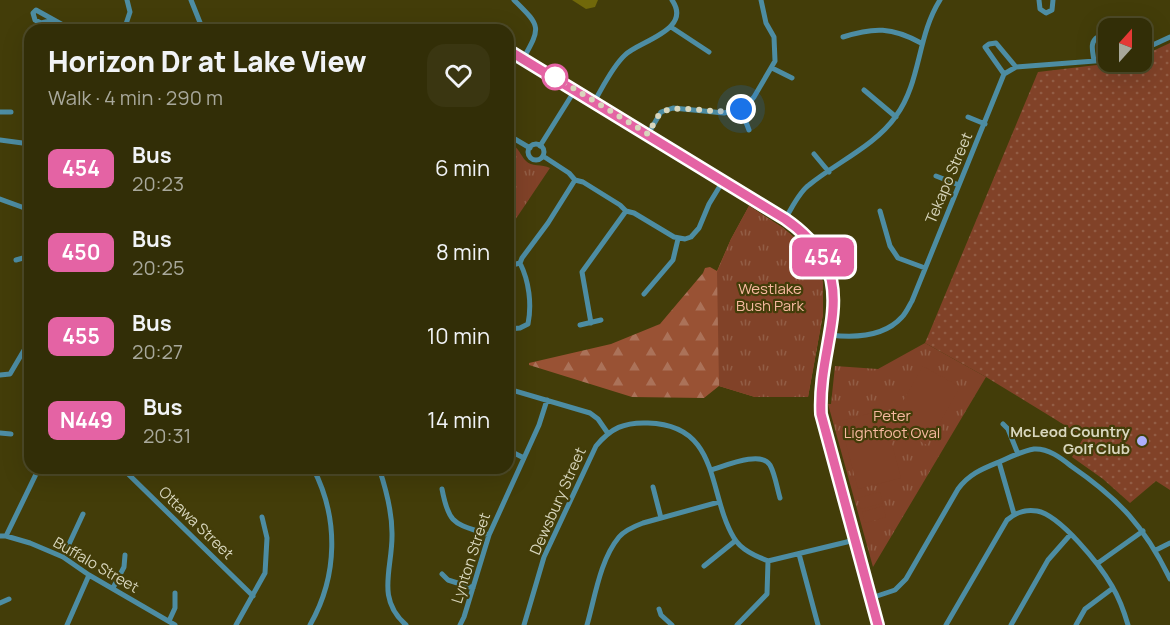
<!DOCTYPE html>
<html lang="en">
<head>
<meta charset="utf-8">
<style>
	body { margin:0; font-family:Manrope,sans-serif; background:#3a3611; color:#f1f3f6; height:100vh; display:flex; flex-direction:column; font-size:22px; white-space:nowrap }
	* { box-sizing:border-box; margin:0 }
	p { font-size:20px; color:#a8a89b }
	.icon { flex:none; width:33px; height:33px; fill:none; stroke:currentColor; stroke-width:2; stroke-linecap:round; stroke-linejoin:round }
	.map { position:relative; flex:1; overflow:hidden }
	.side { position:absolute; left:24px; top:24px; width:490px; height:450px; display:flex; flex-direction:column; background:#322e07; border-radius:18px; box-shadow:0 6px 24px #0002,0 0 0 2px #4d4a28 }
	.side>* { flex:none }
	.badge { padding:0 12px; border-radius:9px; font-size:21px; line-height:39px }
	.needle { width:39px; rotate:21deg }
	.fabs { position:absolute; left:1098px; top:18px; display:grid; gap:12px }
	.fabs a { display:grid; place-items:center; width:54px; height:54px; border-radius:12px; background:#322e07; box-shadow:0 6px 24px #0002,0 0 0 2px #4d4a28; font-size:30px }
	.you { position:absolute; width:30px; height:30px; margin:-15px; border:4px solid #fff; border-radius:50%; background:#1a73e8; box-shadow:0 0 0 9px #1a73e833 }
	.map>.badge { position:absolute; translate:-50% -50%; box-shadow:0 0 0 3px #fff }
	.round { display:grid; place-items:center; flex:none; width:63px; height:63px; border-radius:18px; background:#3a3611 }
	.summary { display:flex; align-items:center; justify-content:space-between; height:102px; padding:0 24px }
	h1 { font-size:28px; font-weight:800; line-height:45px }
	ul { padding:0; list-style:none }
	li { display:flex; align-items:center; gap:18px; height:84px; padding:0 24px }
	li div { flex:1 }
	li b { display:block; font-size:22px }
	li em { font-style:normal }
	li .badge { min-width:66px; font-weight:700; text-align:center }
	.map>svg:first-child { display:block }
	.grass { fill:url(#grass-dots) }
	.forest { fill:url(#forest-firs) }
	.park { fill:url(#park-tufts) }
	.pitch { fill:#814228 }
	.water { fill:#71680a }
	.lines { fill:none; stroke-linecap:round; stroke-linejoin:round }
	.minor { stroke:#4d8da3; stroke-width:5 }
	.line-casing { stroke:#fff; stroke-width:14 }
	.line { stroke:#e463a4; stroke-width:9 }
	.walk { stroke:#d8d6bd; stroke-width:6; stroke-dasharray:0 10.8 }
	.stop-dot { fill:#fff; stroke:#e463a4; stroke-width:3 }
	.poi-dot { fill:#adaefb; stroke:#433d09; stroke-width:2 }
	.labels { text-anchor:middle; stroke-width:4.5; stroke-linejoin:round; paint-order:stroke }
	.street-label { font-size:15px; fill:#d8d6bd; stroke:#433d09 }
	.park-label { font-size:15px; fill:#f7b9a0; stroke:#433d09 }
	.poi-label { font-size:15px; font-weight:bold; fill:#d8d6bd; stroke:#433d09; text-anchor:end }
</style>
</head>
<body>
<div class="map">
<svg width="1170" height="625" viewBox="0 0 1170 625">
	<defs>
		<pattern id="grass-dots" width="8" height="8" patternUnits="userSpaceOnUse" patternTransform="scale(1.5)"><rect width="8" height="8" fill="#814228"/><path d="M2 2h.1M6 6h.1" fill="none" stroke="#925d45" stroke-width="1.8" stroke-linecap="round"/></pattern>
		<pattern id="forest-firs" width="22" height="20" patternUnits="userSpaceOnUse" patternTransform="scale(1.5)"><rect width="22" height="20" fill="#995234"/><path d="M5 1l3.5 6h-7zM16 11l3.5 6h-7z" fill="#ab7259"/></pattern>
		<pattern id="park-tufts" width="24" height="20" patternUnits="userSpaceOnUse" patternTransform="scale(1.5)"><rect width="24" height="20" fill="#814228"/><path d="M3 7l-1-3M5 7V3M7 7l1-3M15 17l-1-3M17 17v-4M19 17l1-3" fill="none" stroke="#925d45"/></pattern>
	</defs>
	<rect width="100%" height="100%" fill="#433d09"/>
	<!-- grass -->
	<path class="grass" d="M1170,43V490L1156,481L1130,503L1103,479L1072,457L1084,437L986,377L925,343L1038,72L1122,62H1142V56Z"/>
	<!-- forest -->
	<path class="forest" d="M749,206L783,228L808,249L823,282V314L808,397H755L719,386L704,398L632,397L529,365V363L611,344L660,324L703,273L705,268L710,267L717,271L731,239Z"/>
	<!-- park -->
	<path class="park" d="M509,142C521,150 518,152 526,161C531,167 542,164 550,168L509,229Z
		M749,206L783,228L808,249L823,282V314L808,397H755L719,386L717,272L731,239Z
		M925,343L986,377L873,567L828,404H831L835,366L878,369Z"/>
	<!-- pitch -->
	<path class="pitch" d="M923,366L960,387L927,445L890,424Z
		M883,410L901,478L858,489L840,421Z
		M880,492L883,503L861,509L858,498Z
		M883,506L886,517L865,523L862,512Z"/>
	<!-- water -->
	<path class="water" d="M572,0H598L595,7L586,9Z"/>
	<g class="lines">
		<!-- minor -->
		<path class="minor" d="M191,0L203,30
			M514,0C540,26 542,26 523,59
			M1039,0L1040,9L1046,13L1052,10L1053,0
			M54,20L41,23L35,20L33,13L36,10L72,30
			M671,27L709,52
			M124,30L130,12L127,0
			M215,30L234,28L269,30
			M843,37C874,27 892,27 921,43
			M508,50L785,219C869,278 817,335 821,414L878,625
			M1142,50L1170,37
			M1094,61C1093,52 1089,42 1098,37L1102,39L1108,57
			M772,68L792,78
			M1004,74L985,47L989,44L996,43L1016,67
			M864,90L896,117
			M594,102C603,87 612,67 625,55C639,41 693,30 672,0
			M741,109L749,130
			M0,112H11
			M968,117L985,124
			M648,134L661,112L673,108L724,113L745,107L754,97L775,61L774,37L766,23L761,0
			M508,135L530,148
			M0,140L30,144
			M528 152a8 8 0 1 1 16 0a8 8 0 1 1-16 0Z
			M540,146L575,90
			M814,154L829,172
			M543,156L569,173L575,180L583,182L620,205L626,211L634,213L674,237L685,239L691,237L699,228L709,204L723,181
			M936,176L959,185
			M0,199L30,210
			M880,211L890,246L898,258L925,268
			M785,219C792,208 799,192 809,185C837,162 875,146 896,116C921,82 917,36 940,0
			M16,260L30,256
			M508,266L520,263L522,258L548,223L575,180
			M644,294L673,260L678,239
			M591,323L582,272L626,211
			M580,325L601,320
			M508,329L520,328L528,324C532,304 529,281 520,263
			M830,335C855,338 884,337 902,317C906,313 909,306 912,301L1004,74L1016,67L1108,60
			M0,375L10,374L30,340
			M508,389L590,413L598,419L607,432
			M1003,424L1008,429L1018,454
			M0,433L11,434
			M508,450L524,458
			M999,462L1014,514
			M122,468L253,596
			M379,468C386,489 392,510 392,533C393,568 375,598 406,625
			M711,470C725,466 761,450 770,465C775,474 777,488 780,498
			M653,487L661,518
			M442,489C449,526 455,523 489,535
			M0,536H6L30,543L63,557L89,575L175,625
			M6,536L39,468
			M1156,550L1170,543
			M799,554L818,625
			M63,557L83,514
			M1098,563L1143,531
			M704,566L735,541
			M442,574L448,580L473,588
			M113,588L124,567L125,555
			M871,598L895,590L906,579L958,489C969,474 982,469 999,462C1010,457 1022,451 1034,449C1048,448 1061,458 1071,466C1119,499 1145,527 1170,579
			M0,603L9,599
			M659,609L661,615L672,625
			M169,621L175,608V593
			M67,625L89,575
			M236,625L265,573L267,538L262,517
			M310,625C338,576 339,518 313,468
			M460,625L464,617L489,535L539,425L547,400
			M524,625L544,557L596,446C611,428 624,422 648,423C721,425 707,493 734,538C741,550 756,556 768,561L855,540
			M587,625C595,597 600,560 619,537C625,530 635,526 643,523L719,502
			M737,625L767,594L768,561
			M946,625L1007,520C1015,513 1025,509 1037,511C1060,515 1100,565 1112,586C1119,598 1124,611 1128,625
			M1011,625L1048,560L1070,535
			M1076,625L1085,609L1113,588"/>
	</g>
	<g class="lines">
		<!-- line casing -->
		<g class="line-casing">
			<path id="line" d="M508,50L785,219C869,277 817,335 821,414L878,625"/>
		</g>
		<!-- line -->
		<use href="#line" class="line"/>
		<!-- walk -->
		<path class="walk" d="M555,77L648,134C652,128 655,119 660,114C672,101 719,117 741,109"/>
	</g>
	<!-- markers -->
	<circle class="stop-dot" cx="555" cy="77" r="12"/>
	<circle class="poi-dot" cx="1142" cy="441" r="6"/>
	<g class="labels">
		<!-- street labels -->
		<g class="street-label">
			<text transform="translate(949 178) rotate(-67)" y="5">Tekapo Street</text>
			<text transform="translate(558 501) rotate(-66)" y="5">Dewsbury Street</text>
			<text transform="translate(196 523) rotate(44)" y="5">Ottawa Street</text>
			<text transform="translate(471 558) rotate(-72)" y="5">Lynton Street</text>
			<text transform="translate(96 565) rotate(30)" y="5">Buffalo Street</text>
		</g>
		<!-- park labels -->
		<g class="park-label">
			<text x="770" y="294">Westlake<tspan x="770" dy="17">Bush Park</tspan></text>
			<text x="892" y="421">Peter<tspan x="892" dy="17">Lightfoot Oval</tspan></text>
		</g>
		<!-- poi labels -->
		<g class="poi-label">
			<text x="1130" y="437">McLeod Country<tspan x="1130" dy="17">Golf Club</tspan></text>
		</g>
	</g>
</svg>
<div class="fabs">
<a><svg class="needle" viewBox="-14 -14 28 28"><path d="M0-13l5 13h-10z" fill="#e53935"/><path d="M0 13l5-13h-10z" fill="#a8a89b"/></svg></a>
</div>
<div class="you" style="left:741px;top:109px"></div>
<b class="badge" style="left:823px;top:257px;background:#e463a4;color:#fff">454</b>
<section class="side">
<div class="summary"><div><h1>Horizon Dr at Lake View</h1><p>Walk · 4 min · 290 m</p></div><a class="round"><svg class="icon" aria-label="heart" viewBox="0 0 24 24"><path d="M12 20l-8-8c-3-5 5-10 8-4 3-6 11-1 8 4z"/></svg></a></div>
<ul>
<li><span class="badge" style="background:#e463a4;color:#fff">454</span><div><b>Bus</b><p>20:23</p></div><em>6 min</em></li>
<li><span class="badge" style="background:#e463a4;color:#fff">450</span><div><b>Bus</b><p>20:25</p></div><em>8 min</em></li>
<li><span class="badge" style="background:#e463a4;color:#fff">455</span><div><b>Bus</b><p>20:27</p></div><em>10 min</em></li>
<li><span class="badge" style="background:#e463a4;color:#fff">N449</span><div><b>Bus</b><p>20:31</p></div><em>14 min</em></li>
</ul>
</section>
</div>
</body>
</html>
